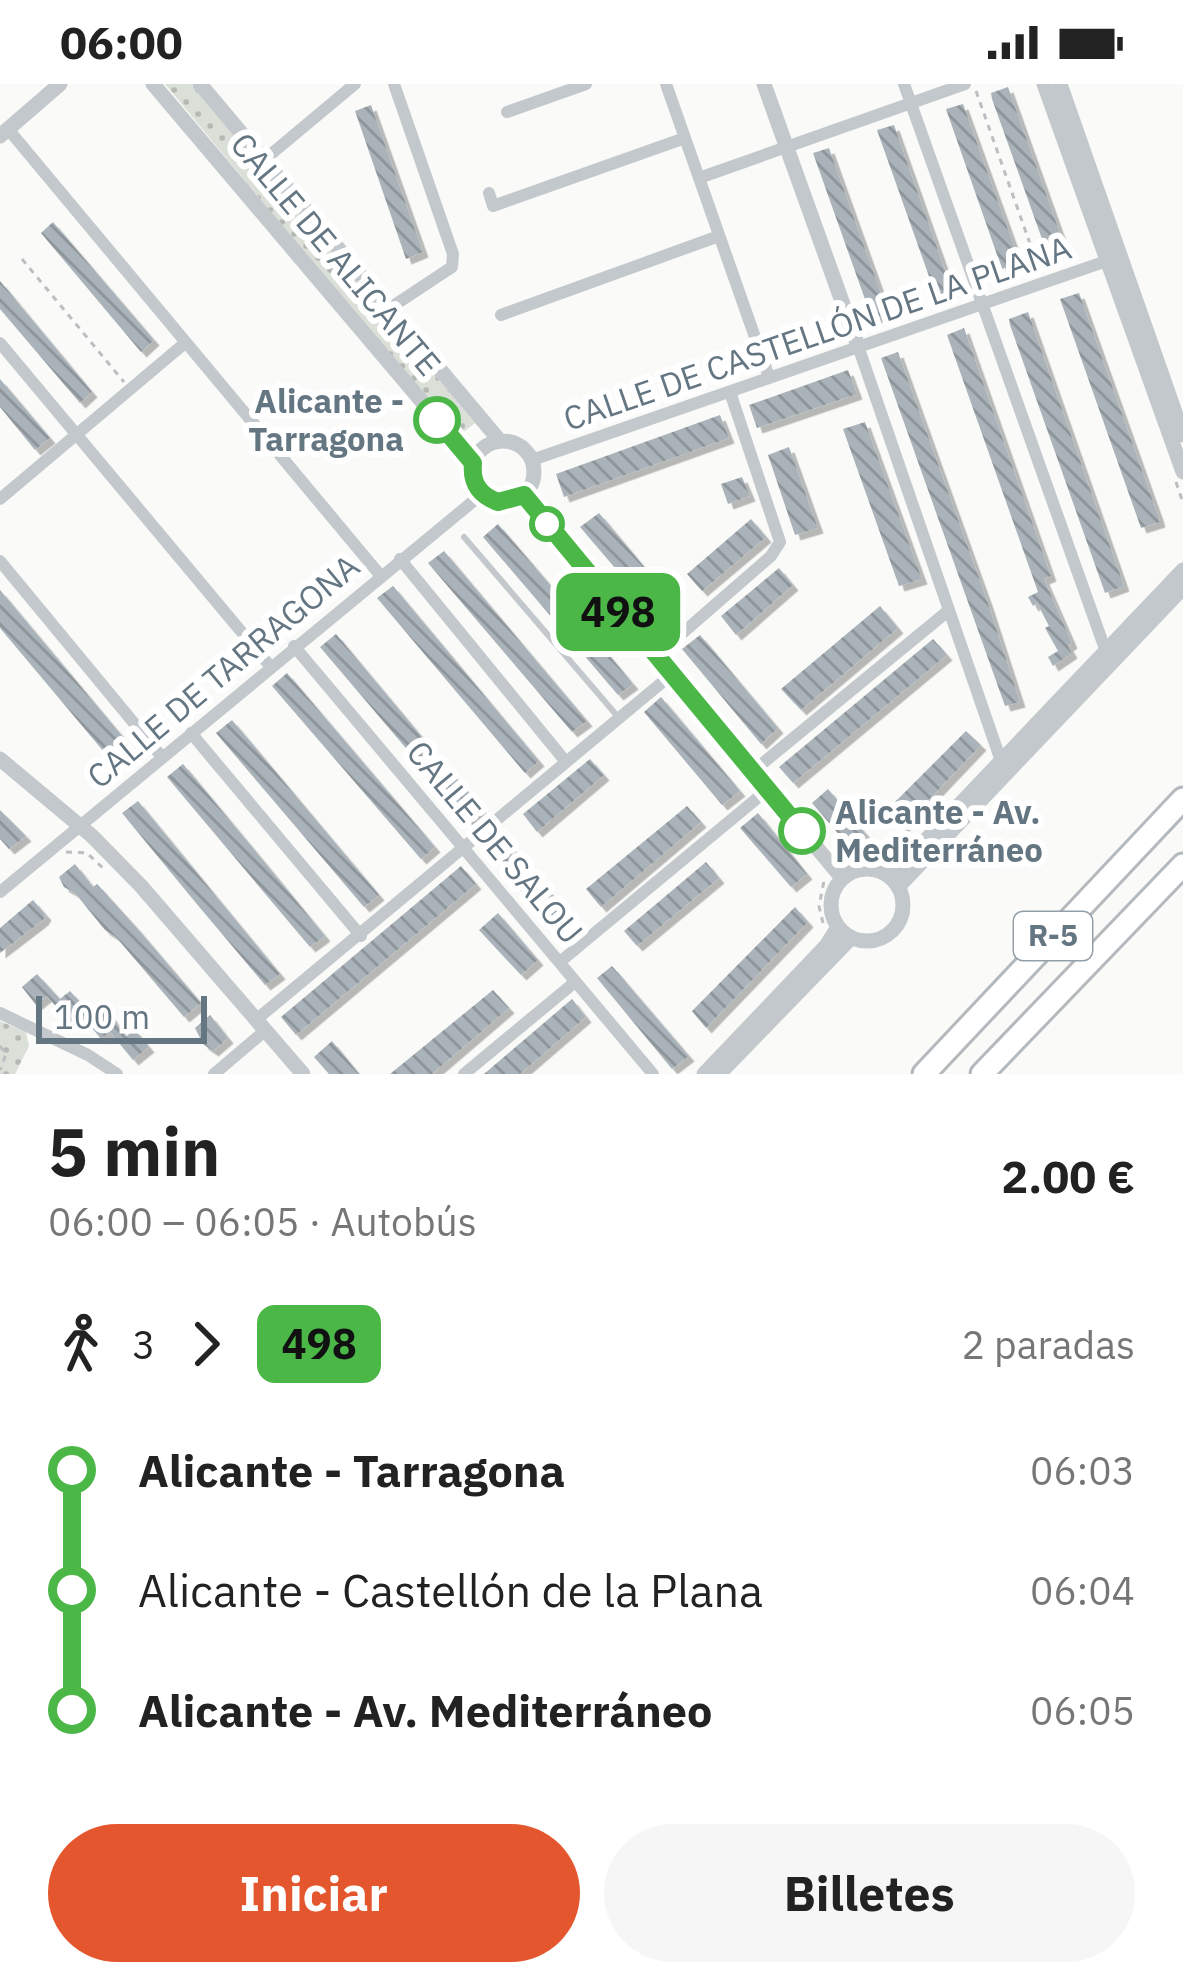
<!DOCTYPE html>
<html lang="es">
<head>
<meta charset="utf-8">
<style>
	body { margin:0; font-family:"IBM Plex Sans",sans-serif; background:#f6f6f6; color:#222; height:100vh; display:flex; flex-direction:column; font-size:45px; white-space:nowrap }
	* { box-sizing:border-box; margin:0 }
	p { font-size:39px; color:#767676 }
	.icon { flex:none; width:66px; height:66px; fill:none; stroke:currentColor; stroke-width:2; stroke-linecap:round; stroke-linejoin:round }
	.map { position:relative; height:990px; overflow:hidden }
	.details { display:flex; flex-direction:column; background:#fff; flex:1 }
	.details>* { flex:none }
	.badge { padding:0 24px; border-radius:18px; font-size:42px; line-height:78px }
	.scale { position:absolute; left:36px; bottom:30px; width:171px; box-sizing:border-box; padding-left:12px; border:6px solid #657683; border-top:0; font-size:33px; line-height:42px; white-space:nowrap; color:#657683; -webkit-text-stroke:9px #fff; paint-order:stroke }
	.map>.badge { position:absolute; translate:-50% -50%; box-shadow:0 0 0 6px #fff }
	.legs { display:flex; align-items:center; gap:18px; height:132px; padding:0 48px; font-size:39px }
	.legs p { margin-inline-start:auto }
	.summary { display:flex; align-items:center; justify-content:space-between; height:204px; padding:0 48px }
	h1 { font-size:66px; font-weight:700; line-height:90px }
	.cta { display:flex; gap:24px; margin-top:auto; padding:24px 48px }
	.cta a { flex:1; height:138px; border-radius:72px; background:#e4572e; color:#fff; font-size:48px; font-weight:700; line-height:138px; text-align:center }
	.cta a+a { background:#f6f6f6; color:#222 }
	ul { padding:0 48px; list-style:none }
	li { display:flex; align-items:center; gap:42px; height:120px; font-size:45px }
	li i { display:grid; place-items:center; width:18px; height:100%; margin:0 15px; background:currentColor }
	li i::after { content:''; width:30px; height:30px; margin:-15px; border:9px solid; border-radius:50%; background:#fff }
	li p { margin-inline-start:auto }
	li:first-child i { background:linear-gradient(#0000 50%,currentColor 0) }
	li:last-child i { background:linear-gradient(currentColor 50%,#0000 0) }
	.status { display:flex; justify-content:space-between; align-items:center; height:84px; padding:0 60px; background:#fff; direction:ltr }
	.status svg { height:33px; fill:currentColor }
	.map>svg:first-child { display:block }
	.green { fill:url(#green-dots) }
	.building { fill:url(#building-back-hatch); filter:url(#shadow) }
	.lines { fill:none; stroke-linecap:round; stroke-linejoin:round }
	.motorway-casing { stroke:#b4b9bd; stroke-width:27 }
	.path { stroke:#bbbfc2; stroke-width:3; stroke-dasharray:6 6; stroke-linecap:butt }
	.service { stroke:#c3c8cc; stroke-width:6 }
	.minor { stroke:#c3c8cc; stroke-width:12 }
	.tertiary { stroke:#c3c8cc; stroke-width:15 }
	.motorway { stroke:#fff; stroke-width:21 }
	.line-1-casing { stroke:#fff; stroke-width:27 }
	.line-1 { stroke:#4ab747; stroke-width:18 }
	.stop-1-dot { fill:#fff; stroke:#4ab747; stroke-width:6 }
	.labels { text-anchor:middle; stroke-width:12; stroke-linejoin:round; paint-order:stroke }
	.shield { fill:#fff; stroke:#939fa8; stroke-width:3 }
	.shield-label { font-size:30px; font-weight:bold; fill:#657683 }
	.street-label { font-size:33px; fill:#657683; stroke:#fff }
	.stop-label { font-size:33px; font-weight:bold; fill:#657683; stroke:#fff; text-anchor:end }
</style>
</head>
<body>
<div class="status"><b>06:00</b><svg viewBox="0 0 49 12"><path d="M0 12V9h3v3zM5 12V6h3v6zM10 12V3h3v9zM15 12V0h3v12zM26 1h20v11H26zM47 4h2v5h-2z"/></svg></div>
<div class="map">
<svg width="1183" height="990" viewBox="0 0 1183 990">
	<defs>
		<pattern id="green-dots" width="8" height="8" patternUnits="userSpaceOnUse" patternTransform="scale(3)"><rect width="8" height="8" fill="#dadfd7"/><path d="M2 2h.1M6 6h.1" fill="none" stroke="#b4b9b4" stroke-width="1.8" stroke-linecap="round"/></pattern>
		<pattern id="building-back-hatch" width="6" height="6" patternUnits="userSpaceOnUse" patternTransform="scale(3)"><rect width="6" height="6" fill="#aab3b9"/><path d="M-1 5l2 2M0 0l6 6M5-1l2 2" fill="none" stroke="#8e969c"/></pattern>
		<filter id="shadow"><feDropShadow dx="5.5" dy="5.5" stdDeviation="0" flood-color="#0004"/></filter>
	</defs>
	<rect width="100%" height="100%" fill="#fafaf8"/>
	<!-- green -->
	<path class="green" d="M165,0H191L475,339L457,353Z
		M0,937L26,948L29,962L15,990H0Z"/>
	<!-- building -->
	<path class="building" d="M1008,3L1065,163L1047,169L992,15L991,9Z
		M963,20L1018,173L1019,178L1002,185L946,25Z
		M371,21L423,168L406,175L355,27Z
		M894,41L952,206L936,212L877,46Z
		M829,64L888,229L872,235L813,69Z
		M53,138L154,256L141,268L41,149Z
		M0,197L92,308L80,319L0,225Z
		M1079,209L1158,431L1160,438L1141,444L1060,215Z
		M1028,228L1124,502L1105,509L1010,241L1009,235Z
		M964,244L1051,492L1044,495L1072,559L1068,562L1072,569L1053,582L1048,573L1058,567L1045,544L1049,542L1037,519L1033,522L1028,513L1038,508L947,251Z
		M898,268L988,519L1020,618L1005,622L881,274Z
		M848,286L857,310L757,344L749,321Z
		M0,295L50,354L35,366L0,323Z
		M720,331L729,354L564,413L556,390Z
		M865,338L922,495L899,502L843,345Z
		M789,363L818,444L795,451L768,371Z
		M742,393L750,412L728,420L721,400Z
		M599,429L681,527L663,540L580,443Z
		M751,435L766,453L702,507L687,490Z
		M498,440L564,517L633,600L618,611L483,453Z
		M444,467L518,555L587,637L572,648L428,479Z
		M779,484L793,501L736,551L721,532Z
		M393,502L539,677L525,689L377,514Z
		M0,506L133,665L115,681L0,544Z
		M880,522L898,544L801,626L781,605Z
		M336,550L482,725L467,736L320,563Z
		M700,551L778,644L761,660L682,565Z
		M933,555L947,571L793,699L779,683Z
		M287,589L435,763L421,775L272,602Z
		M661,613L740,707L722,721L644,628Z
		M232,636L379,811L364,823L216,649Z
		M966,647L981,661L903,743L886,727Z
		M590,675L604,691L537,748L523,730Z
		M183,680L252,763L325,852L310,863L241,781L167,693Z
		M828,705L865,749L848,761L812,719Z
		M138,717L206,800L280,890L265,901L196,819L122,729Z
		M687,722L701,738L601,823L586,805Z
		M0,726L26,752L9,765L0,755Z
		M758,729L807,790L791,803L740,744Z
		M501,750L578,841L562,855L484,764Z
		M706,778L719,794L637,862L624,847Z
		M75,780L93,803L97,800L137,844L201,919L184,933L116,853L105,846L75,809L64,803L59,793Z
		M461,782L476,800L296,951L281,933Z
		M33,816L46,831L43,836L0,869V844Z
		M795,823L808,838L706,944L692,927Z
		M498,829L538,876L521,891L479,846Z
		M612,882L689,972L672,985L597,894Z
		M37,890L60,915L70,907L93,932L102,924L107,926L126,953L134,945L149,963L133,976L110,948L101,955L80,929L69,938L47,912L36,921L22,903Z
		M493,906L509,924L432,990H390Z
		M572,915L586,933L520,990H484Z
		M210,931L228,954L213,967L203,960L195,944Z
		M332,957L359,990H329L314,973Z"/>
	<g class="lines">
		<!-- motorway casing -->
		<g class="motorway-casing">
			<path id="motorway" d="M924,990L1183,715
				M982,990L1183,781"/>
		</g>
		<!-- path -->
		<path class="path" d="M976,7L1039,185
			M22,175L124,298
			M1176,398L1183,419
			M66,768L87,769L104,785
			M845,778L863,774L882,778
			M823,839L819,822L825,792
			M0,962L6,970L0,986"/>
		<!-- service -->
		<path class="service" d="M464,453L619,634"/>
		<!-- minor -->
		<path class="minor" d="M666,0L769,293
			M904,0L1105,565
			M507,28L586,0
			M8,45L380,491
			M264,76L355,0
			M699,94L965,0
			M489,109L493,122L685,54
			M390,224L452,183L453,170L394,0
			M501,231L719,152
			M0,259L270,582
			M858,262L1001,677
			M532,376L1115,174
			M0,415L185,259
			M400,475L566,678
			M0,477L162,673
			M294,562L653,990
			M655,573L771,472L780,458L730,308
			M191,649L361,852
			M752,688L948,527
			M0,808L482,410
			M561,877L767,706
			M0,929L88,971L117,990
			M257,935L671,591
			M214,990L266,946
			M464,990L575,898"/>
		<!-- tertiary -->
		<path class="tertiary" d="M153,0L474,379
			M200,0L500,357
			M764,0L858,262
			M1044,0L1183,388
			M1060,0L1183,351
			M0,52L60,0
			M472 388a31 31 0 1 1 62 0a31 31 0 1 1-62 0Z
			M524,411L842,794
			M0,675L92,752L141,802L303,990
			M831 821a36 36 0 1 1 72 0a36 36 0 1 1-72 0Z
			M887,790L904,779L1183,486
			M898,803L1183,504
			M704,990L826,862L838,843
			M719,990L851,854"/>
		<!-- motorway -->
		<use href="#motorway" class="motorway"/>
	</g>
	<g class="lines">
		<!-- line-1 casing -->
		<g class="line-1-casing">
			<path id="line-1" d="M437,336L473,379C471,399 479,411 498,418L524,411L802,747"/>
		</g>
		<!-- line-1 -->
		<use href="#line-1" class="line-1"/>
	</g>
	<!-- markers -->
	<g class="stop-1-dot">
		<circle cx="437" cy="336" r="21"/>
		<circle cx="547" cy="440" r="15"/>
		<circle cx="802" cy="747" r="21"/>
	</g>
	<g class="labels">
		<!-- shield labels -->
		<rect class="shield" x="1014" y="828" width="78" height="48" rx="9"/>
		<g class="shield-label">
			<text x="1053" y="862">R-5</text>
		</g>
		<!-- street labels -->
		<g class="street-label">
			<text transform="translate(336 170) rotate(50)" y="12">CALLE DE ALICANTE</text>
			<text transform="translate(817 249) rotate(-19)" y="12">CALLE DE CASTELLÓN DE LA PLANA</text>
			<text transform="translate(223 587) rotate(-40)" y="12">CALLE DE TARRAGONA</text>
			<text transform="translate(495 758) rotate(50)" y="12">CALLE DE SALOU</text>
		</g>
		<!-- stop labels -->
		<g class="stop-label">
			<text x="404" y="329">Alicante -<tspan x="404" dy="38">Tarragona</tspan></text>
			<text x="835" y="740" text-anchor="start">Alicante - Av.<tspan x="835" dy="38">Mediterráneo</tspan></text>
		</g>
	</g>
</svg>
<div class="scale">100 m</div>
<b class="badge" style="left:618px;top:528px;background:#4ab747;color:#111">498</b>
</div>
<section class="details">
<div class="summary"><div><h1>5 min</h1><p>06:00 – 06:05 · Autobús</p></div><b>2.00 €</b></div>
<div class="legs"><svg class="icon" aria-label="walk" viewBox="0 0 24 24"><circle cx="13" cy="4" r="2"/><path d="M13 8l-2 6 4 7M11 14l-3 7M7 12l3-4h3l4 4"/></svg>3<svg class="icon" aria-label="forward" viewBox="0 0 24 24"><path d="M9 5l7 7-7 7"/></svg><b class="badge" style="background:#4ab747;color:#111">498</b><p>2 paradas</p></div>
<ul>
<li><i style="color:#4ab747"></i><b>Alicante - Tarragona</b><p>06:03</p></li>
<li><i style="color:#4ab747"></i><span>Alicante - Castellón de la Plana</span><p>06:04</p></li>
<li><i style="color:#4ab747"></i><b>Alicante - Av. Mediterráneo</b><p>06:05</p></li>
</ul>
<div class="cta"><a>Iniciar</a><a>Billetes</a></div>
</section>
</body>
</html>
